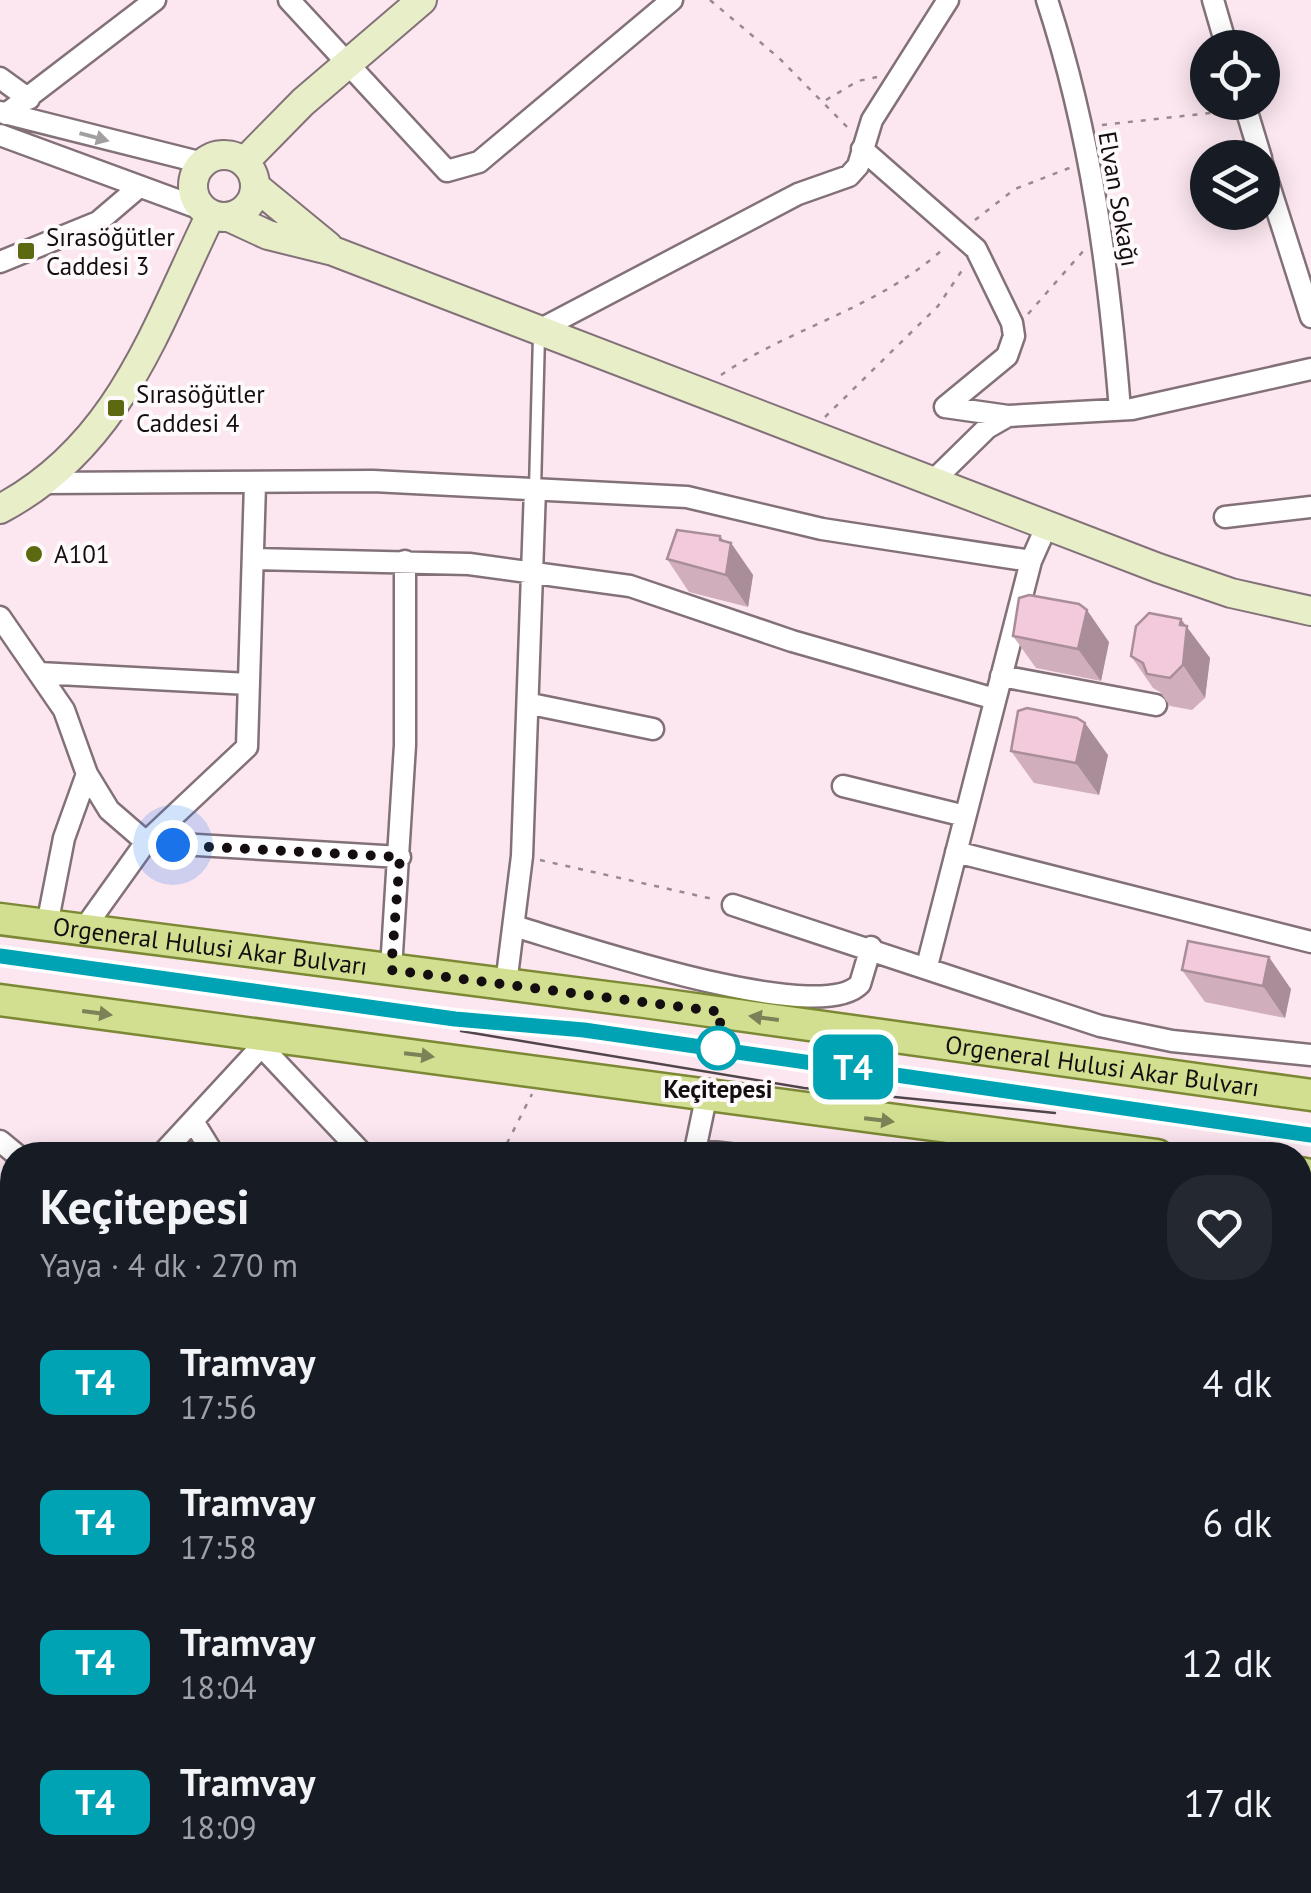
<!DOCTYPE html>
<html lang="tr">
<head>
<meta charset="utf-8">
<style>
	body { margin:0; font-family:"PT Sans",sans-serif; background:#242831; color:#f1f3f6; height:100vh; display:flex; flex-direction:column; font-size:38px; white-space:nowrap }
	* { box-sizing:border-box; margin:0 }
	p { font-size:32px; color:#9ea1a6 }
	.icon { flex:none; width:55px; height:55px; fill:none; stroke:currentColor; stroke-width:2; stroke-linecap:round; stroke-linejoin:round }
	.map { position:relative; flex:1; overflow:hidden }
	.details { position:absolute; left:0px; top:1142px; width:1312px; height:752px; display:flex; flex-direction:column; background:#171b24; border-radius:40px 40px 0 0; box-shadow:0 5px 25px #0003 }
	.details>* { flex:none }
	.badge { padding:0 20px; border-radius:15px; font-size:35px; line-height:65px }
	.tools { position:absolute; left:1190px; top:30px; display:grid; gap:20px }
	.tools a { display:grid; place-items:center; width:90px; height:90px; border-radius:50%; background:#171b24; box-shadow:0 5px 25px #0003; font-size:50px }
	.you { position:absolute; width:50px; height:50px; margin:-25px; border:8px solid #fff; border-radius:50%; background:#1a73e8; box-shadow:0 0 0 15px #1a73e833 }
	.map>.badge { position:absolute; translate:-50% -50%; box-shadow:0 0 0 5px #fff }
	.round { display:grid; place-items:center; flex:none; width:105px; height:105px; border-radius:40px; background:#242831 }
	.overview { display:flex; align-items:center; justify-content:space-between; height:170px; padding:0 40px }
	h1 { font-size:48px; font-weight:600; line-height:75px }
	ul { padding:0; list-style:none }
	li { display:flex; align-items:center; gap:30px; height:140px; padding:0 40px }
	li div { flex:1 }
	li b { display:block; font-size:38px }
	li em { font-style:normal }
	li .badge { min-width:110px; font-weight:700; text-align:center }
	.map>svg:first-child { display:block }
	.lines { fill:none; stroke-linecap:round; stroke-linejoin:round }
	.lane-casing { stroke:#837179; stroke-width:15 }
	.street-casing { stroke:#837179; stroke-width:25 }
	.secondary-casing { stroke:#837179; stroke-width:32 }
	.primary-casing { stroke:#7c8834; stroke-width:35 }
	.path { stroke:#988990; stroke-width:2.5; stroke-dasharray:5 8; stroke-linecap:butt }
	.lane { stroke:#fff; stroke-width:10 }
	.street { stroke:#fff; stroke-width:20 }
	.secondary { stroke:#e8efc8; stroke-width:28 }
	.primary { stroke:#d2df91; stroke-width:30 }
	.tram { stroke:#50454a; stroke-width:2.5 }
	.wall { fill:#d0aebc }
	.shaded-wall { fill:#a98d99 }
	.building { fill:#f2cadb; stroke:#a98d99; stroke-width:2.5 }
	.oneway { fill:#a19fa0 }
	.oneway2 { fill:#7d8157 }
	.line-casing { stroke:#fff; stroke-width:22 }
	.line { stroke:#00a3b4; stroke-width:15 }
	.walk { stroke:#150e11; stroke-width:10; stroke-dasharray:0 18 }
	.poi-dot { fill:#5c6911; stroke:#fefafb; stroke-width:4 }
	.stop-dot { fill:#fff; stroke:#00a3b4; stroke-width:5 }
	.labels { text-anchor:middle; stroke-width:8; stroke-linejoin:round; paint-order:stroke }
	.street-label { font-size:25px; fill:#150e11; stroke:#fefafb }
	.poi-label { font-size:25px; fill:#150e11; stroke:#fefafb; text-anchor:start }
	.stop-label { font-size:25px; font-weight:bold; fill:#150e11; stroke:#fefafb }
</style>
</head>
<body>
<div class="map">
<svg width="1311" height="1893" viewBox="0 0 1311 1893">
	<rect width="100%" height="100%" fill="#fce7f0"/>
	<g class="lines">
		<!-- lane casing -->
		<g class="lane-casing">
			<path id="lane" d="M535,489L539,335"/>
		</g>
		<!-- street casing -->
		<g class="street-casing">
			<path id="street" d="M289,0L447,171L479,162L672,0
				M1047,0C1091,134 1109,271 1120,410
				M1213,0L1227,48
				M0,78L29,99
				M1244,102L1261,158
				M0,112L203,163
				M6,114L155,0
				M0,135L204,210
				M862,149L976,249L1012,323L1014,336L1007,356L945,407
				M1262,163L1311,317
				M0,262L98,222L139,187
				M539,330L798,194L849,176L858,166L872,120L948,0
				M945,407L1008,416
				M934,480L987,428L1008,416L1132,409L1311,369
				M41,483L373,481L687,497L822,529L1031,561L1047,525
				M1225,517L1311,507
				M253,559L469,564L630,586L792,641L995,699
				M0,617L64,710L87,774L109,810L146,842L400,857
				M39,673L249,684
				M1001,676L1156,705
				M531,704L653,729
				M843,786L965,816
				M956,852L1311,942
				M733,905L1100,1026L1172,1041L1311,1055
				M47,925L64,838L87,774
				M514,926C572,943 819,1028 860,984L871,947
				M83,930L146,842L247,747L255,484
				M927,966L1031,561
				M391,969L405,745V561
				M506,984L522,856L535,489
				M262,1047L363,1154
				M193,1121L214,1155
				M0,1141L17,1155
				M695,1150L737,1155
				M161,1155L271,1036
				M694,1155L706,1098
				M1000,1155L1004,1135
				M0,1275L12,1286
				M0,1320L12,1308
				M0,1357L12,1365
				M1300,1372L1311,1373
				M0,1448L12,1455
				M0,1547L12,1519
				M1302,1577L1301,1695L1311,1737
				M1300,1761L1311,1760
				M754,1882L770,1893
				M1007,1882L1020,1893
				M479,1893L491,1882
				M643,1893L657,1882
				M942,1893L957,1882"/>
		</g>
		<!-- secondary casing -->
		<g class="secondary-casing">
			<path id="secondary" d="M193 186a31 31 0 1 1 62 0a31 31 0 1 1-62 0Z
				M244,162L303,102L422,0
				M255,186L328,246
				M229,217L268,235L333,251L1158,568L1231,593L1311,611
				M0,509C119,446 155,329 211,214"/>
		</g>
		<!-- primary casing -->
		<g class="primary-casing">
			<g id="primary">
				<path id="s1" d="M0,919L645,1002L1311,1095"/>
				<path d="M0,1000L1157,1155"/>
				<path d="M1300,1173L1311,1175"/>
			</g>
		</g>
		<!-- path -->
		<path class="path" d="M710,0L779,58L849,129
			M826,100L858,81L877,77
			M1102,125L1228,111
			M975,220L1015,189L1072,167
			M1028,314L1085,249
			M721,375C792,327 879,308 943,249
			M825,417L938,306L965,266
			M540,860L713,899
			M501,1155L532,1094
			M423,1882L429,1893"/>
		<!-- lane -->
		<use href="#lane" class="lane"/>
		<!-- street -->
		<use href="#street" class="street"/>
		<!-- secondary -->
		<use href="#secondary" class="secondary"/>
		<!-- primary -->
		<use href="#primary" class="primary"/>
		<!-- tram -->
		<path class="tram" d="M0,956L455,1019L551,1025L1311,1135
			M461,1031L804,1088L1055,1113"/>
	</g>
	<!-- wall -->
	<path class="wall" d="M724,541L731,543L753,575L748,607L689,592L667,559Z
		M1185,626L1210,658L1205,698L1192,710L1170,706L1160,692L1153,688L1131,656Z
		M1013,636L1109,642L1101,681L1036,668Z
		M1011,751L1108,755L1099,795L1034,783Z
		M1182,970L1291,989L1285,1018L1205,1002Z"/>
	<!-- shaded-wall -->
	<path class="shaded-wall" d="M720,536L730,549L731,543L753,575L748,607L726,575L720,540Z
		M1087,610L1109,642L1101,681L1078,649Z
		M1181,619L1210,658L1205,698L1183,665L1180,625Z
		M1085,723L1108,755L1099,795L1076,763Z
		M1269,957L1291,989L1285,1018L1263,986Z"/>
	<!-- building -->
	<path class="building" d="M677,530L720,536V540L731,543L726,575L667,559Z
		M1029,595L1079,604L1087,610L1078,649L1013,636L1019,598Z
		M1149,613L1181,619L1180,625L1187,626L1183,665L1170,678L1147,674L1143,663L1131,656L1136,626Z
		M1027,708L1077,718L1085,723L1076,763L1011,751L1018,711Z
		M1188,941L1269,957L1263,986L1182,970Z"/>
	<!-- one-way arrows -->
	<defs><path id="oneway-solid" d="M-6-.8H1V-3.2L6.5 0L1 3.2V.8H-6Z" transform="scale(2.5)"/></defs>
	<use class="oneway" href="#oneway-solid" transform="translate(94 137) rotate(15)"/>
	<g class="oneway2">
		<use href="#oneway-solid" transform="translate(97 1013) rotate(8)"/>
		<use href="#oneway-solid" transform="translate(764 1018) rotate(-172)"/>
		<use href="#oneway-solid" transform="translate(419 1055) rotate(7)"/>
		<use href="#oneway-solid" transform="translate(879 1120) rotate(7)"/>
	</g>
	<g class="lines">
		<!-- line casing -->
		<g class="line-casing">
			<path id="line" d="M0,956L455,1019L584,1030L1311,1135"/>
		</g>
		<!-- line -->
		<use href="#line" class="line"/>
		<!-- walk -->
		<path class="walk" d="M173,845L400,857L391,970L721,1012L718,1048"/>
	</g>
	<!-- markers -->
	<g class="poi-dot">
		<rect x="16" y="241" width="20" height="20" rx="5"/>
		<rect x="106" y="398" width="20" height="20" rx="5"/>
		<circle cx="34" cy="554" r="10"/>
	</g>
	<circle class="stop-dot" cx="718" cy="1048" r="20"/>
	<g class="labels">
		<!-- street labels -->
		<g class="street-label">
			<text transform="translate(1119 199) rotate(80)" y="9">Elvan Sokağı</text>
			<text dy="9" stroke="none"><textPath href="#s1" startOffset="212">Orgeneral Hulusi Akar Bulvarı</textPath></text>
			<text dy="9" stroke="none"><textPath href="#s1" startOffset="1112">Orgeneral Hulusi Akar Bulvarı</textPath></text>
		</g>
		<!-- poi labels -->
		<g class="poi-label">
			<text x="46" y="246">Sırasöğütler<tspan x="46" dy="29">Caddesi 3</tspan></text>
			<text x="136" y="403">Sırasöğütler<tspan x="136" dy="29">Caddesi 4</tspan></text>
			<text x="54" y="563">A101</text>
		</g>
		<!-- stop labels -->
		<g class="stop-label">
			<text x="718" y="1098">Keçitepesi</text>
		</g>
	</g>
</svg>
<div class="tools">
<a><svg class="icon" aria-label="locate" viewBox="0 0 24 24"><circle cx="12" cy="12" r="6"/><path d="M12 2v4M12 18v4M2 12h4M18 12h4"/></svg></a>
<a><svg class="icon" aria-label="layers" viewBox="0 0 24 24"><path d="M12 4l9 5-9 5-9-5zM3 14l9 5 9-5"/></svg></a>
</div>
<div class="you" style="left:173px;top:845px"></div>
<b class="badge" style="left:853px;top:1067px;background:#00a3b4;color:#fff">T4</b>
<section class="details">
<div class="overview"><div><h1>Keçitepesi</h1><p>Yaya · 4 dk · 270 m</p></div><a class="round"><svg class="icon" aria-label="heart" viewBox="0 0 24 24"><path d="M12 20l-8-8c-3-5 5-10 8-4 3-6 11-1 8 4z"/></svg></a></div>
<ul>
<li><span class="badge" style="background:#00a3b4;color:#fff">T4</span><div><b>Tramvay</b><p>17:56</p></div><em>4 dk</em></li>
<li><span class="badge" style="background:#00a3b4;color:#fff">T4</span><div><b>Tramvay</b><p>17:58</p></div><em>6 dk</em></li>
<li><span class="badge" style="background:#00a3b4;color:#fff">T4</span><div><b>Tramvay</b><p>18:04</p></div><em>12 dk</em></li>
<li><span class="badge" style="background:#00a3b4;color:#fff">T4</span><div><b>Tramvay</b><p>18:09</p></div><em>17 dk</em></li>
</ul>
</section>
</div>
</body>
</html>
